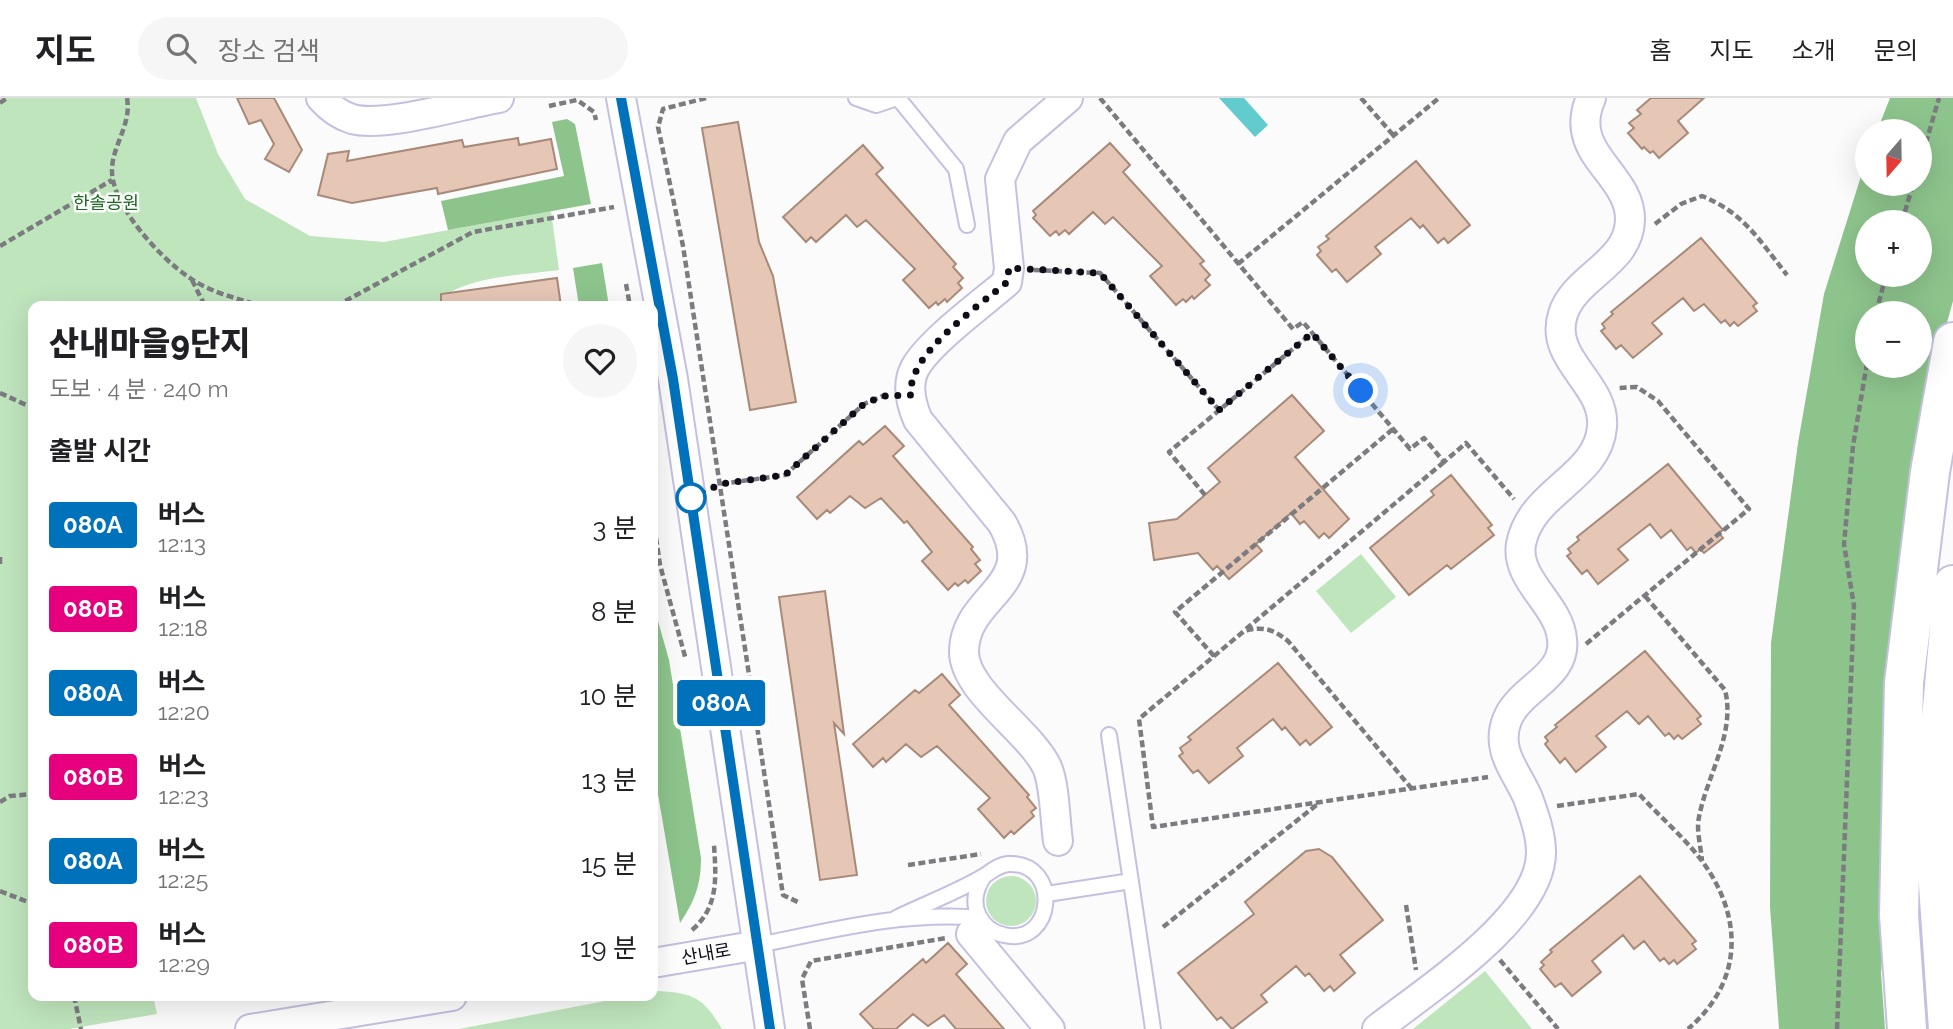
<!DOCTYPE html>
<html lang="ko">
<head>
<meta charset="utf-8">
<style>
	body { margin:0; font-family:Raleway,"Noto Sans KR",sans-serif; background:#f6f6f6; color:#202124; height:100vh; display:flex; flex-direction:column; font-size:26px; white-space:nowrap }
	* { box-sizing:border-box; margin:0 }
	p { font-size:23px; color:#757577 }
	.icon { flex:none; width:38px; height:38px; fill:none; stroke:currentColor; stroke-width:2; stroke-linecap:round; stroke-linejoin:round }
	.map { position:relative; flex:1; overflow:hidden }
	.panel { position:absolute; left:28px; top:203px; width:630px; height:700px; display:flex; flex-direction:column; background:#fff; border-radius:14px; box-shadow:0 7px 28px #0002 }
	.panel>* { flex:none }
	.badge { padding:0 14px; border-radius:5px; font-size:24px; line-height:46px }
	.needle { width:46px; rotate:200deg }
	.fabs { position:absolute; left:1855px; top:21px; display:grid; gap:14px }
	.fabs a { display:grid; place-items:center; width:77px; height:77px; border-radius:50%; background:#fff; box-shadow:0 7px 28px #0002; font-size:35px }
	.you { position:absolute; width:35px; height:35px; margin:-18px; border:5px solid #fff; border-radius:50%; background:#1a73e8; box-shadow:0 0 0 10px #1a73e833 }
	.map>.badge { position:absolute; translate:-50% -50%; box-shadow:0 0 0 4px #fff }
	h2 { padding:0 21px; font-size:26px; line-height:63px }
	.round { display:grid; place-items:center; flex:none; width:74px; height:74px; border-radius:37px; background:#f6f6f6 }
	.summary { display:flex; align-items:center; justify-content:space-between; height:119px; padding:0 21px }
	h1 { font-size:33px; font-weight:800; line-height:52px }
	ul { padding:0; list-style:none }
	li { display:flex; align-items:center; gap:21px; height:84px; padding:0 21px }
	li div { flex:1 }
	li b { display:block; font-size:26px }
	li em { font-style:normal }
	li .badge { min-width:77px; font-weight:700; text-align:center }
	header { display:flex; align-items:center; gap:42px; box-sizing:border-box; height:98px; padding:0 35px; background:#fff; border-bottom:2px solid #e0e0e0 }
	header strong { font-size:33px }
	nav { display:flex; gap:38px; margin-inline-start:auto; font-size:24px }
	.search { width:490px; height:63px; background:#f6f6f6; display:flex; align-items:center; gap:18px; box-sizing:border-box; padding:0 24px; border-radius:38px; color:#757577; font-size:26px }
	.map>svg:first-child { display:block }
	.green { fill:#bfe5bd }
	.forest { fill:#8dc48c; fill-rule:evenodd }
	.water { fill:#61cbcd }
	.building { fill:#e6c6b5; stroke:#a78a79; stroke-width:2 }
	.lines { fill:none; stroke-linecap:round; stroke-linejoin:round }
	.lane-casing { stroke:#c4c0df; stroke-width:18 }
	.street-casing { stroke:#c4c0df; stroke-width:32 }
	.secondary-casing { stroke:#c4c0df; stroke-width:42 }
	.path { stroke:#7b7b80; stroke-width:4.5; stroke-dasharray:7 3.5; stroke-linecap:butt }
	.lane { stroke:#fff; stroke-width:14 }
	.street { stroke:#fff; stroke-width:28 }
	.secondary { stroke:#fff; stroke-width:38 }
	.line-casing { stroke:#fff; stroke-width:16 }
	.line { stroke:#0072bc; stroke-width:10 }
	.walk { stroke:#0f0e18; stroke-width:7; stroke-dasharray:0 12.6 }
	.stop-dot { fill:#fff; stroke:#0072bc; stroke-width:3.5 }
	.labels { text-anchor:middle; stroke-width:5; stroke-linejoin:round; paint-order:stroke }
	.park-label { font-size:18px; fill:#1c6821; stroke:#fbfbfb }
	.street-label { font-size:18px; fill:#0f0e18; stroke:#fbfbfb }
</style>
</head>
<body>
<header>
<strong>지도</strong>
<div class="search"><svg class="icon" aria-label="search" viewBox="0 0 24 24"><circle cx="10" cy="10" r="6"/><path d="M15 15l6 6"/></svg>장소 검색</div>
<nav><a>홈</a><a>지도</a><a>소개</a><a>문의</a></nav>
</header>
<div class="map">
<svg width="1953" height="931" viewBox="0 0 1953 931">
	<rect width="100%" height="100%" fill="#fbfbfb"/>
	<!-- green -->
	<path class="green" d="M0,0H196L218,56L245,101L310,138L384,144L551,113L559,172C526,177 453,178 436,208H33V898H153L157,916L69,931H0Z
		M1361,456L1396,499L1351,535L1316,493Z
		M986 803a25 25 0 1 1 50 0a25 25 0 1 1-50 0Z
		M1485,873L1532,931H1413Z
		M657,893C693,895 703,899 722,931H459L631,898H653V894Z"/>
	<!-- forest -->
	<path class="forest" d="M1890,0H1953V203L1941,246L1888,785L1881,875L1885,931H1779L1770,809L1771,545L1798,345L1824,196L1867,59V86H1920V33H1877ZM1867,124H1920V177H1867ZM1867,215H1920V268H1867Z
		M567,21L575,26L591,106L448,132L441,103L564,78L552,24Z
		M602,165L609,208H579L573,170Z
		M653,505L669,562L701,760C701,786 695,803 680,825L653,667Z"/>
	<!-- water -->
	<path class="water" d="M1219,0H1244L1268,27L1255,39Z"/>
	<!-- building -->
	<path class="building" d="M237,0H274L302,52L289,74L265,61L274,46L261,22L249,26Z
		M1651,0H1704L1678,23L1688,35L1659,60L1653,53L1650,55L1644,49L1642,51L1628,35L1634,30L1629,25L1641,16L1637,12Z
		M738,24L759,144L773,178L796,304L750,312L702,30Z
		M518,40L519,47L551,41L557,71L438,96L437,90L352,105L318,97L328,56L349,53L347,63L462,42L464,49Z
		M1110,45L1130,67L1123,74L1204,163L1200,166L1210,177L1205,182L1210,187L1194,201L1192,198L1186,204L1183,201L1176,207L1150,178L1162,168L1113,119L1105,126L1093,114L1069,136L1065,132L1059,137L1056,133L1050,138L1033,120L1036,117L1033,113Z
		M863,47L883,70L876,76L956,166L953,169L963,180L958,185L962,190L947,204L945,201L938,207L936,204L929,210L903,182L915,171L866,122L857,129L846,117L816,144L811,139L806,144L783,119Z
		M1416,63L1470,127L1448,145L1444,140L1438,145L1423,127L1420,130L1411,120L1375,149L1381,156L1347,184L1336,171L1332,174L1317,157L1321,153L1318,149L1329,141L1326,138Z
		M1701,140L1757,205L1753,208L1757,213L1738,228L1734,224L1730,228L1725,222L1721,225L1704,206L1694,213L1683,200L1652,225L1662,236L1633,260L1621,247L1616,251L1601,233L1605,230L1602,226L1613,216L1611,214Z
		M557,180L561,208H441V196Z
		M1292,297L1324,333L1295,359L1349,421L1329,440L1324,435L1319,440L1304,423L1300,426L1291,415L1256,446L1262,453L1229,481L1217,468L1213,472L1198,455L1154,462L1149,425L1177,421L1220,384L1208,370Z
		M885,328L904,348L893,358L973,449L971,451L980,462L975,466L981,473L968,485L965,482L958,488L955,485L948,492L922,463L932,454L907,423L904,425L881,400L865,410L850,398L830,415L827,412L817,421L797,399L859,343L863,347Z
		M1668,366L1723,432L1719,435L1723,440L1704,455L1700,451L1696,455L1691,449L1687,452L1671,432L1661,440L1650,426L1618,451L1628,462L1598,486L1587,472L1582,476L1567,458L1571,455L1568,451L1579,442L1577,439Z
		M1451,377L1492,427L1488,430L1494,437L1451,471L1447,467L1409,497L1370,450L1434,397L1431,393Z
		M825,493L844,636L834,625L857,777L820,782L779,499Z
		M1645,553L1701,618L1697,621L1701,626L1682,641L1678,637L1674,641L1669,635L1665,638L1648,618L1639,626L1627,613L1596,638L1606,649L1576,674L1565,660L1560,665L1545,646L1548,643L1545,639L1557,629L1555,627Z
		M1278,565L1332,629L1310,647L1306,642L1300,647L1285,629L1282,632L1273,621L1237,650L1243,658L1209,685L1198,672L1193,675L1179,658L1183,655L1180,650L1191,642L1188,639Z
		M942,576L960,597L949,607L1029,697L1027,699L1036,710L1031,714L1034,718L1014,736L1011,733L1004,740L978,711L990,700L937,648L921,659L906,646L886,664L883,660L873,669L853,646L915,592L919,595Z
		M1319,751L1332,759L1383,822L1340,857L1355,875L1334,893L1330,888L1324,893L1309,875L1305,878L1296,868L1261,897L1267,904L1232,931L1221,919L1217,922L1178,875L1254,816L1245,804L1306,753Z
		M1640,778L1696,843L1692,846L1696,851L1677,866L1674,862L1669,866L1664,860L1660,863L1644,843L1634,851L1623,837L1592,863L1601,874L1572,898L1561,885L1555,889L1540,871L1544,867L1541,864L1552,854L1550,852Z
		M948,845L967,866L956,876L1004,931H956L944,917L928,928L913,916L896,931H874L860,916L923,861L926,865Z"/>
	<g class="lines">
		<!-- lane casing -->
		<g class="lane-casing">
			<path id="lane" d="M856,0L876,7L897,0
				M898,0L956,71L967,127
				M1109,637L1153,931
				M1047,796L1131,783
				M896,820C925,806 957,794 984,778C992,773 998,767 1008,766C1062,763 1055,849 1004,837C993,835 984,828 979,818C972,804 976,790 984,778
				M759,847C832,832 905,813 980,820"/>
		</g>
		<!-- street casing -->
		<g class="street-casing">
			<path id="street" d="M321,0C330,10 339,17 352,21C385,30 463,6 499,0
				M621,0L673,281L770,931
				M1058,743C1055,723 1055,687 1047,669C1030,633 963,592 964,553C965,497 1039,489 1002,425L918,322C911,306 906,287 915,270C929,244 983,205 1007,184L1009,170L1000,81L1018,43L1068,0
				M971,836L1050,931
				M653,865L759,847
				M250,931L452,898
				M1377,931C1425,893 1542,819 1541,754C1541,736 1534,717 1528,700C1517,674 1495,653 1507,622C1519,590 1567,579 1562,541C1559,506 1515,482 1521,446C1531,393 1598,380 1602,329C1606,285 1548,262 1563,216C1575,178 1629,166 1630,122C1631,75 1566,56 1591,0"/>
		</g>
		<!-- secondary casing -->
		<g class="secondary-casing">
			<path id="secondary" d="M1907,931L1899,817L1904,585L1930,374L1953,244
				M1948,931L1937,772L1940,633L1953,487"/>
		</g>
		<!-- path -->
		<path class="path" d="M127,0C132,27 111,49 112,74C113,109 161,161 190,180C210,194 238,201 261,208
			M706,0L663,11L658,29L683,148L783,797L800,805
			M1100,0L1293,231L1303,224L1410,351L1424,340L1444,364L1466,345L1514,401
			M1361,0L1394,38
			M0,5L7,0
			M549,8L577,2L594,14L596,22
			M1920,65L1939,0
			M1902,124L1913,86
			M1655,126L1681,106L1702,98C1744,115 1759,142 1787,177
			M0,148L112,82
			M1238,166L1439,0
			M1034,172L1100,175L1219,312
			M192,182L205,208
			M626,186L630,208
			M336,208L473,134L614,109
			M1876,215L1886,177
			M0,295L33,310
			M721,386L785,377L864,306L885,297
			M1205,397L1169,354L1312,235
			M653,419L660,467L686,562
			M0,459V467
			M1645,498L1725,592C1736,635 1707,677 1699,719C1696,732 1701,749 1702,763
			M1246,531L1444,364
			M1586,546L1749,411L1658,303L1637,289L1618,290
			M1214,558L1175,514L1393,331
			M1412,691L1288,543C1273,531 1263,528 1244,533L1139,621L1153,729L1488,679
			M0,704L10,698L33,696
			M1557,708L1639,696C1659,718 1684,739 1702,763C1744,820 1743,884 1688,931
			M908,767L981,756
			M0,793L33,806
			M1406,807L1416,872
			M1163,829L1319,705
			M692,832C719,809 716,779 714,747
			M1500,862L1558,931
			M74,898L81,931
			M810,931L802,881L811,863L946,840
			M1837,931L1854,508L1844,446L1853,348L1867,265"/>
		<!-- lane -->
		<use href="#lane" class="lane"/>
		<!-- street -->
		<use href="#street" class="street"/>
		<!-- secondary -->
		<use href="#secondary" class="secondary"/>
	</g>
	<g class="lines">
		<!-- line casing -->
		<g class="line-casing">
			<path id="line" d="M621,0L673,281L770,931"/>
		</g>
		<!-- line -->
		<use href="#line" class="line"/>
		<!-- walk -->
		<path class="walk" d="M691,400L721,386L785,377L864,306L883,298L911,297C907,256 978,209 1007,184L1009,170L1100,175L1219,312L1312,235L1361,293"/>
	</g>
	<!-- markers -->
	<circle class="stop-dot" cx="691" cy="400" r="14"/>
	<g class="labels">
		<!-- park labels -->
		<g class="park-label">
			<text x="106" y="111">한솔공원</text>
		</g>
		<!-- street labels -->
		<g class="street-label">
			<text transform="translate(706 856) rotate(-10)" y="6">산내로</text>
		</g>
	</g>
</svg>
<div class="fabs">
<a><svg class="needle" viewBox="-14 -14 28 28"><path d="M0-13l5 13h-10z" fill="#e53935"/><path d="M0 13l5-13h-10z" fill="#757577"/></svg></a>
<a>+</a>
<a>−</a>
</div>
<div class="you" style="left:1361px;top:293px"></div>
<b class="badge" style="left:721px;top:605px;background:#0072bc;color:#fff">080A</b>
<section class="panel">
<div class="summary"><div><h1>산내마을9단지</h1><p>도보 · 4 분 · 240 m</p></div><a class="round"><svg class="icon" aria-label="heart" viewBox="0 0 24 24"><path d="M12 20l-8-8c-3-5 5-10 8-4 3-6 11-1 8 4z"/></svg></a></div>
<h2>출발 시간</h2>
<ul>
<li><span class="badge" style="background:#0072bc;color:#fff">080A</span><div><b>버스</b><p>12:13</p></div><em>3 분</em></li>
<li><span class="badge" style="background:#e6007e;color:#fff">080B</span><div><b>버스</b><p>12:18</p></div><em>8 분</em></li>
<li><span class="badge" style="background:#0072bc;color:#fff">080A</span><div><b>버스</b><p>12:20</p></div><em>10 분</em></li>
<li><span class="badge" style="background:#e6007e;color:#fff">080B</span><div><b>버스</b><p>12:23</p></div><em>13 분</em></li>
<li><span class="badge" style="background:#0072bc;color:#fff">080A</span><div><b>버스</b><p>12:25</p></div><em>15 분</em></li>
<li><span class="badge" style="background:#e6007e;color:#fff">080B</span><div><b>버스</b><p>12:29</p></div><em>19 분</em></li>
</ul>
</section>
</div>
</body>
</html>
